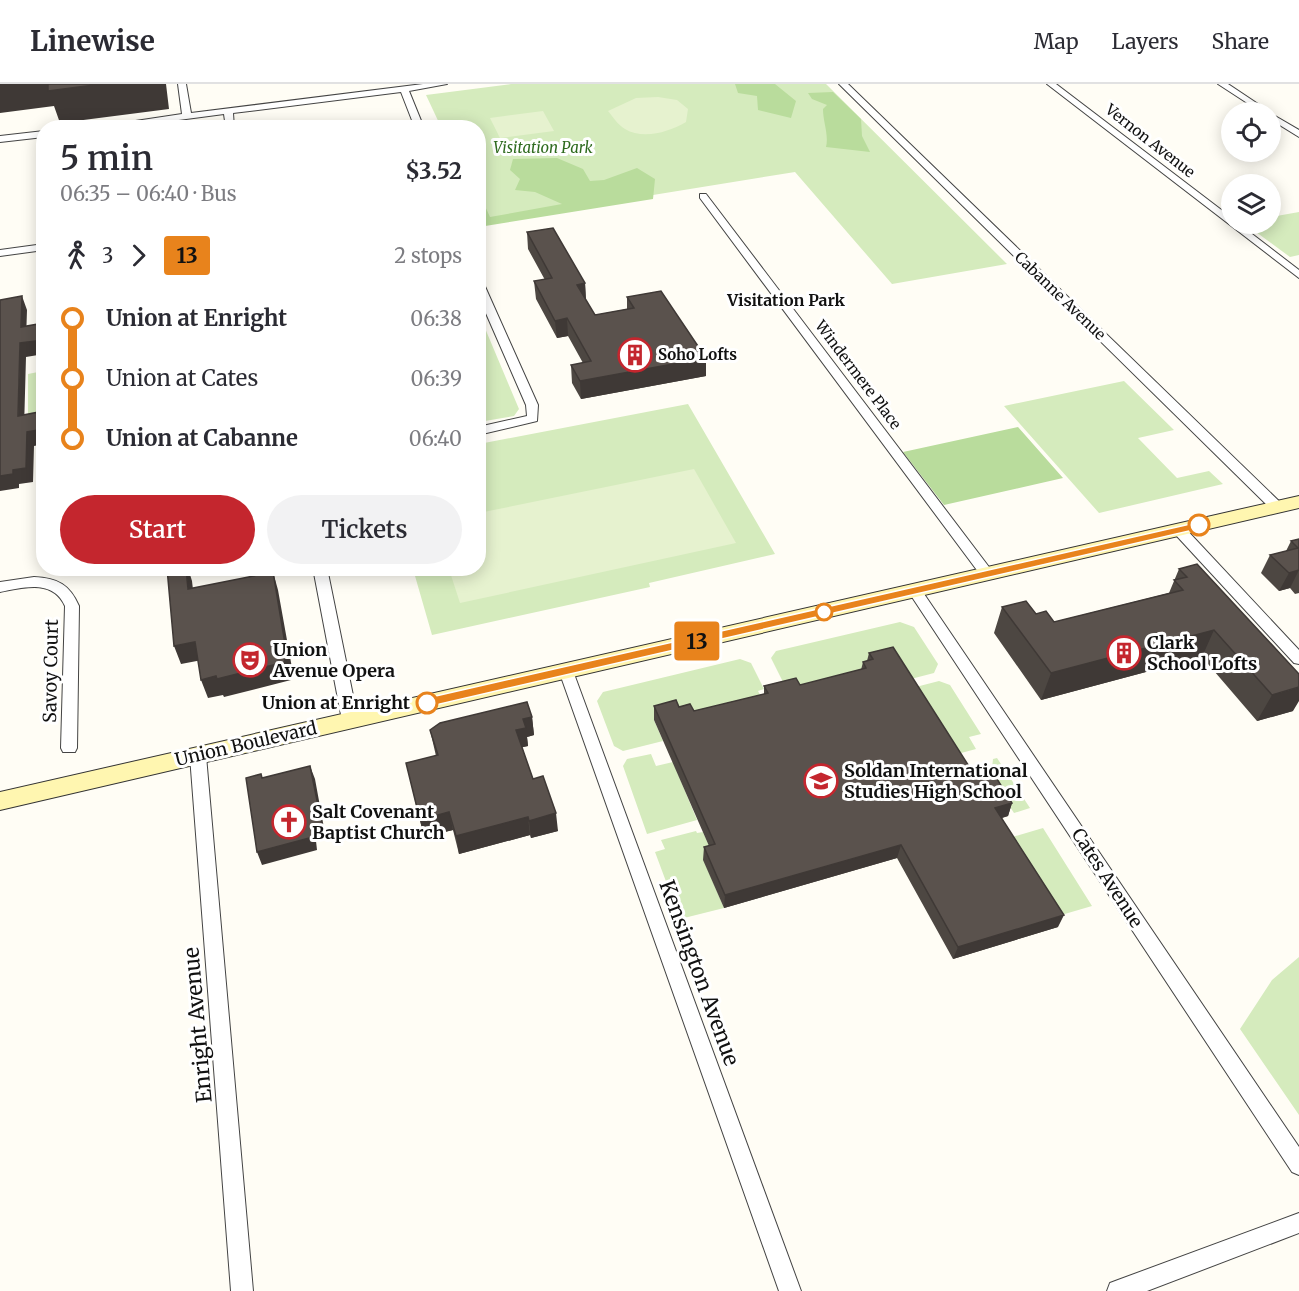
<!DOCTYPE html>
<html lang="en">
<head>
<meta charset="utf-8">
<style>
	body { margin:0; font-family:Merriweather,serif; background:#f2f2f3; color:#2b2b33; height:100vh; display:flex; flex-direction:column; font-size:22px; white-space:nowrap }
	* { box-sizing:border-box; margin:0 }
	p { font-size:20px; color:#7c7c81 }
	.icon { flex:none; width:33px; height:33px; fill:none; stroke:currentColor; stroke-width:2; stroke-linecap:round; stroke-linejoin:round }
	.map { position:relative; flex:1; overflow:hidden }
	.side { position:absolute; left:36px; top:36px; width:450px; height:456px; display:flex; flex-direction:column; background:#fff; border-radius:24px; box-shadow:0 3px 15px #0003 }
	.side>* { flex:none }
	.badge { padding:0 12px; border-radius:4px; font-size:21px; line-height:39px }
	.controls { position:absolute; left:1221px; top:18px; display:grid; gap:12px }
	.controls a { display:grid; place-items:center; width:60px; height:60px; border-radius:50%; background:#fff; box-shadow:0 3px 15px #0003; font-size:30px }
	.map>.badge { position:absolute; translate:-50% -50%; box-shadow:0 0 0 3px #fff }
	.legs { display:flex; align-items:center; gap:9px; height:66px; padding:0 24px; font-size:20px }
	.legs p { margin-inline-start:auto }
	.summary { display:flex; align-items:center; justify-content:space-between; height:102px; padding:0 24px }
	h1 { font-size:33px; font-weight:600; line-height:45px }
	.primary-button { display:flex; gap:12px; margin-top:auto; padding:12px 24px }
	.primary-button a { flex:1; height:69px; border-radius:36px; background:#c4262e; color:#fff; font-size:24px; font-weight:600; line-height:69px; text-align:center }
	.primary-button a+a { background:#f2f2f3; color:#2b2b33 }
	ul { padding:0 24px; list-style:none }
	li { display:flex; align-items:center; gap:21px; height:60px; font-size:22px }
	li i { display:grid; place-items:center; width:9px; height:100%; margin:0 8px; background:currentColor }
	li i::after { content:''; width:15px; height:15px; margin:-8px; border:4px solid; border-radius:50%; background:#fff }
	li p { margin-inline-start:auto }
	li:first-child i { background:linear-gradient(#0000 50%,currentColor 0) }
	li:last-child i { background:linear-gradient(currentColor 50%,#0000 0) }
	header { display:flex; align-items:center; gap:36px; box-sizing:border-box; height:84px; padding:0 30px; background:#fff; border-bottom:2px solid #e1e1e2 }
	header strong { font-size:28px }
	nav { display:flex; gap:33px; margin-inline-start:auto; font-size:21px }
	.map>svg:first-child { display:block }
	.green { fill:#d5ebbd }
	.forest { fill:#b9dc9c }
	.pitch { fill:#e6f2cf }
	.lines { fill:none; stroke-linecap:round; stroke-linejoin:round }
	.minor-casing { stroke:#444; stroke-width:2 }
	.secondary-casing { stroke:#333; stroke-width:2 }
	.minor { fill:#fff; fill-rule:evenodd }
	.secondary { fill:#fff6b0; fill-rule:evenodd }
	.wall { fill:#4d4742 }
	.shaded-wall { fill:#3f3936 }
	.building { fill:#5a524d; stroke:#3f3936; stroke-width:1.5 }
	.line-1 { fill:#e8831c; stroke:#fff; stroke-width:1.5 }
	.stop-1-dot { fill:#fff; stroke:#e8831c; stroke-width:3 }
	.labels { text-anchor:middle; stroke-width:6; stroke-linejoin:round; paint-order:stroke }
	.far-street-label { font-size:15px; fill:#111; stroke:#fff }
	.far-park-label { font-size:15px; font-style:italic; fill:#2f6b1f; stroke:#fff }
	.far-poi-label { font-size:15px; font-weight:bold; fill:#111; stroke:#fff; text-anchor:start }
	.far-neighbourhood-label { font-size:16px; font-weight:bold; fill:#111; stroke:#fff }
	.poi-label { font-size:18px; font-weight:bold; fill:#111; stroke:#fff; text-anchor:start }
	.street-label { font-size:18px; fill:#111; stroke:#fff }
	.stop-label { font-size:18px; font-weight:bold; fill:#111; stroke:#fff; text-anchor:end }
	.near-street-label { font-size:21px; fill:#111; stroke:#fff }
</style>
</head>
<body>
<header>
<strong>Linewise</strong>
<nav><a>Map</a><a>Layers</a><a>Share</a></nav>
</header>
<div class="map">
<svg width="1299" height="1207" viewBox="0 0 1299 1207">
	<rect width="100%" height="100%" fill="#fffdf5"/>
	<!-- green -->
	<path class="green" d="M511,0H826L1007,180L892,200L795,88L486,138L479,122L478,44L441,43L426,11Z
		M1299,128V171L1290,173L1245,140H1270L1271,133Z
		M479,230L519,325L514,332L479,338Z
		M43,287V332L28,335V290Z
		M1124,297L1174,346L1138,354L1177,394L1209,387L1223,400L1099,429L1004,322Z
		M688,320L775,470L649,499L650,503L432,551L413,485L478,484L479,360Z
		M900,538L914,543L938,580L934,589L903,597L870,589L794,608L784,600L771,574L776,567Z
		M740,575L751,579L764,605L758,607L763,616L654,636L663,657L623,667L614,662L597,617L603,608Z
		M939,597L950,601L981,650L969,653L976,665L950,672L908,605Z
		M651,670L656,682L673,678L697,736L647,750L623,682L627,675Z
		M997,674L1030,724L1014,729L995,700L992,684L993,675Z
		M1043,744L1092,822L1051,834L1002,756Z
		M696,747L697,749L703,748L714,773L704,777L724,824L680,835L655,768L665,765L661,756Z
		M1299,873V1031L1240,945L1272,896Z"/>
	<!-- forest -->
	<path class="forest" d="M735,0H775L796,17L791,34L758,26L757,12L738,9Z
		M833,8L861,35L862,52L870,68L826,63C829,51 823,38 823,25L827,21L812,15L808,9Z
		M557,74L583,85L590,97L604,96L637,84L655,95L653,115L479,143V109L490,133L562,120L535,108L515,106L520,95L510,86L513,75Z
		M1018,343L1063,394L944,421L903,368Z"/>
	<!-- pitch -->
	<path class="pitch" d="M658,13L677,16L688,25L686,38C669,48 643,56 625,45C618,41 613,33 608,27L636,14Z
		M543,27L554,47L500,54L490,34Z
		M694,385L736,459L460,519L449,485L478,484L479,429Z"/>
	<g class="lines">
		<!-- minor casing -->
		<g class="minor-casing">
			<path id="minor" d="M178,0H186L191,29L423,0H447L409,7L424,44H415L401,8L233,29L234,44H226L224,30L118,44H89L182,30Z
				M839,0H848L1282,420L1284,423L1282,426H1272Z
				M1047,0H1056L1232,134V140H1239L1299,186V194Z
				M1218,0H1228L1270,28H1261Z
				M1270,29L1299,46V53L1270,35Z
				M44,47V53L0,58V52Z
				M700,110H706L992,487L994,490L992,493H982L700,114Z
				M44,160V166L0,172V166Z
				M478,195L483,198L538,321L537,337L478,351V343L527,332L526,321L478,211Z
				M1179,442L1184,443L1299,566V580L1294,579L1174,449L1172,446Z
				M313,484H327L358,636L355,640H345L342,636Z
				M34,493C58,494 70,501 79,522L77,664L75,668H63L61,664L65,522C53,495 24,503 0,508V498Z
				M915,502L920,504L1299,1063V1091L1292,1088L910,510L908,507L910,504Z
				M566,582L571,583L573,587L801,1207H779L559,587L561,583Z
				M198,666L204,668L206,672L253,1207H231L190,672L192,668Z
				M1299,1129V1149L1147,1207H1107L1110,1199L1118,1196Z"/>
		</g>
		<!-- secondary casing -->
		<g class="secondary-casing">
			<path id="secondary" d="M1299,412V424L0,726V708Z"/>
		</g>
		<!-- minor -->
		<use href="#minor" class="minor"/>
		<!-- secondary -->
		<use href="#secondary" class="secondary"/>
	</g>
	<!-- wall -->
	<path class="wall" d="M527,148L585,199L586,217L595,231L627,225V213L706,292L581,315L572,299L571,281L583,279L568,252L557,254L536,215L534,197L545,196L528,165Z
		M1299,455V509L1295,510L1290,504L1279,507L1261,489L1270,471L1286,467L1291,457Z
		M1197,480L1293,627L1257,637L1202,573L1041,616L994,549L1002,523L1054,538L1169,509L1179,485Z
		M869,569L972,687L1012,719L1008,732L1002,734L1058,843L953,875L897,774L724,824L703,776L704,763L709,762L654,636V622L679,623L694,627L764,610V602L800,601L861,586L863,578L867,577Z
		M532,633L534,651L527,653L528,662L522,663L533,695L558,747L531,754L530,751L459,770L453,746L424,753L406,679L436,672L430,646Z"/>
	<!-- shaded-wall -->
	<path class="shaded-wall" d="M0,0H166L169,25L60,39L54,22L0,29Z
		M585,199L586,217L577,201Z
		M22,212L27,226L26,256L21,243Z
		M567,234L568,252L557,254L555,237Z
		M44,256V270L26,273L24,345L18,332L20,259Z
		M706,274V292L581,315L580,297Z
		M44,345V360L34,362L33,398L19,400V404L0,407V392L13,386L27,348Z
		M186,484H188L192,497L195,523L188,505Z
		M1299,486L1290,504L1279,507L1289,489Z
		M273,488L278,506L292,584L289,585L291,596L224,613L223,611L208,614L201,596Z
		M1214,546L1202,573L1041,616L1051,589Z
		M195,558L202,576L181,580L174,562Z
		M1299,603V617L1293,627L1257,637L1272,611Z
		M532,633L534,651L527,653L528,662L519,664L516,646L523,635Z
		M310,682L315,695L326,755L316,757L317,766L262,781L257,768Z
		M1012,719L1008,732L991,737L995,724Z
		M449,728L453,746L424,753L420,736Z
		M556,729L558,747L531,754L529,737Z
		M528,733L530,751L459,770L456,752Z
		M901,761L897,774L724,824L725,811Z
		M1064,831L1058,843L953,875L958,863Z"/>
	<!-- building -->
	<path class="building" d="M48,0H102L48,7Z
		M553,144L585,199L577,201L595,231L634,224L627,213L661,207L706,274L580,297L571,281L591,277L567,234L555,237L534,197L552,194L527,148Z
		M22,212L21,243L44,239V256L20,259L18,332L44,327V345L27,348L26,384L13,386V390L0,392V216Z
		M1299,455V486L1289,489L1270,471L1298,464L1291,457Z
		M1197,480L1299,590V603L1272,611L1214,546L1051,589L1002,523L1026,517L1036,530L1046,527L1054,538L1183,506L1174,496L1187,493L1179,485Z
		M167,484H186L188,505L273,488L286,566L283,567L285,578L217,595L216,592L201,596L195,558L174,562Z
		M893,563L972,687L989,682L1012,719L995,724L1064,831L958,863L901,761L725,811L704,763L715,760L654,622L676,616L679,623L690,620L694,627L768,609L764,602L796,594L800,601L866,584L863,578L873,575L869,569Z
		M527,618L532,633L523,635L526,644L516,646L533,695L543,692L556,729L529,737L528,733L456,752L449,728L420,736L406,679L438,671L430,646L440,639Z
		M310,682L322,741L311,744L313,753L257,768L246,694L261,690L262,694Z"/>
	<!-- line-1 -->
	<path class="line-1" d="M1199,438L1202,439V444L427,623L421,619L427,614Z"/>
	<!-- icons -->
	<defs>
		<g id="building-ring" transform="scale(1.725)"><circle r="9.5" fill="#fff" stroke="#c4262e" stroke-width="1.5"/><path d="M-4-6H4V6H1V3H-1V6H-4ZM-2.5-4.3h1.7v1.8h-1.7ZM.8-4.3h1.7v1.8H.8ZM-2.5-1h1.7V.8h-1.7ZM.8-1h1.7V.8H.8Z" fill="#c4262e"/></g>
		<g id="theatre-ring" transform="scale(1.725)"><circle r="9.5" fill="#fff" stroke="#c4262e" stroke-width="1.5"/><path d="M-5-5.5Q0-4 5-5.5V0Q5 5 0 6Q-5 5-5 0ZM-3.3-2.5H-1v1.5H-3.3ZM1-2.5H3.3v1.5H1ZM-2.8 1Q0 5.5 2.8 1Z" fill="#c4262e"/></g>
		<g id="school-ring" transform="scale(1.725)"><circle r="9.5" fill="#fff" stroke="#c4262e" stroke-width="1.5"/><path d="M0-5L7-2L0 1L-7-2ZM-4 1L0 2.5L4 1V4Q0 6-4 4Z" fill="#c4262e"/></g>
		<g id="church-ring" transform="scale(1.725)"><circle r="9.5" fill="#fff" stroke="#c4262e" stroke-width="1.5"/><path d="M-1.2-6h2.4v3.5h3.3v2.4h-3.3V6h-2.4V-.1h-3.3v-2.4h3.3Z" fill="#c4262e"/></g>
	</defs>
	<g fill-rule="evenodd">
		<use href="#building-ring" x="635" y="271"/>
		<use href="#building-ring" x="1124" y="569"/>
		<use href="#theatre-ring" x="250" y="576"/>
		<use href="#school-ring" x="821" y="697"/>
		<use href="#church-ring" x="289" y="738"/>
	</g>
	<!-- markers -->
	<g class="stop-1-dot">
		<circle cx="1199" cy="441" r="10"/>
		<circle cx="824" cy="528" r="8"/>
		<circle cx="427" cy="619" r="10"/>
	</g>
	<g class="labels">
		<!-- far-street labels -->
		<g class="far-street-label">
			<text transform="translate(1150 57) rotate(38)" y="5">Vernon Avenue</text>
			<text transform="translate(1060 212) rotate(44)" y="5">Cabanne Avenue</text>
			<text transform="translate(858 291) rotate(53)" y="5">Windermere Place</text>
		</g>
		<!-- far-park labels -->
		<g class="far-park-label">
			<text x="543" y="69">Visitation Park</text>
		</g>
		<!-- far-poi labels -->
		<g class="far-poi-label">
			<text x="658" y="276">Soho Lofts</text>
		</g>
		<!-- far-neighbourhood labels -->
		<g class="far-neighbourhood-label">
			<text x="786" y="222">Visitation Park</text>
		</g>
		<!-- poi labels -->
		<g class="poi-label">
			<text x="1147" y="565">Clark<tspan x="1147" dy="21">School Lofts</tspan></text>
			<text x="273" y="572">Union<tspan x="273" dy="21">Avenue Opera</tspan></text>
			<text x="844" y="693">Soldan International<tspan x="844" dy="21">Studies High School</tspan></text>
			<text x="312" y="734">Salt Covenant<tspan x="312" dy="21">Baptist Church</tspan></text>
		</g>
		<!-- street labels -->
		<g class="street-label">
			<text transform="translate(51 587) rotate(-89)" y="6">Savoy Court</text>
			<text transform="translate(246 660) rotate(-13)" y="6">Union Boulevard</text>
			<text transform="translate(1107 794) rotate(57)" y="6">Cates Avenue</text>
		</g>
		<!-- stop labels -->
		<g class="stop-label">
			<text x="410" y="625">Union at Enright</text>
		</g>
		<!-- near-street labels -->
		<g class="near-street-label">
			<text transform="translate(699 889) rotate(70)" y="7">Kensington Avenue</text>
			<text transform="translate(198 941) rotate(-95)" y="7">Enright Avenue</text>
		</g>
	</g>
</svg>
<div class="controls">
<a><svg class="icon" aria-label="locate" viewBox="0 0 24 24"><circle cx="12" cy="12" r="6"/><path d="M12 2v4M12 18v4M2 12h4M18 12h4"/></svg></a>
<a><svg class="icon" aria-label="layers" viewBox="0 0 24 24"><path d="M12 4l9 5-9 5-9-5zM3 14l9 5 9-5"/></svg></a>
</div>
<b class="badge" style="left:697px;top:557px;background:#e8831c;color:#111">13</b>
<section class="side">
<div class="summary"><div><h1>5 min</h1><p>06:35 – 06:40 · Bus</p></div><b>$3.52</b></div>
<div class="legs"><svg class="icon" aria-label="walk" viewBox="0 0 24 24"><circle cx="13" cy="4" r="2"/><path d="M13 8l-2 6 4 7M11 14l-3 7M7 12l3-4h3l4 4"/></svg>3<svg class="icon" aria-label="forward" viewBox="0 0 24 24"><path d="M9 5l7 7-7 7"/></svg><b class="badge" style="background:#e8831c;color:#111">13</b><p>2 stops</p></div>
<ul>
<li><i style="color:#e8831c"></i><b>Union at Enright</b><p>06:38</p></li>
<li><i style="color:#e8831c"></i><span>Union at Cates</span><p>06:39</p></li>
<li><i style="color:#e8831c"></i><b>Union at Cabanne</b><p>06:40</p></li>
</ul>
<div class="primary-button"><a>Start</a><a>Tickets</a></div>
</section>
</div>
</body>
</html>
